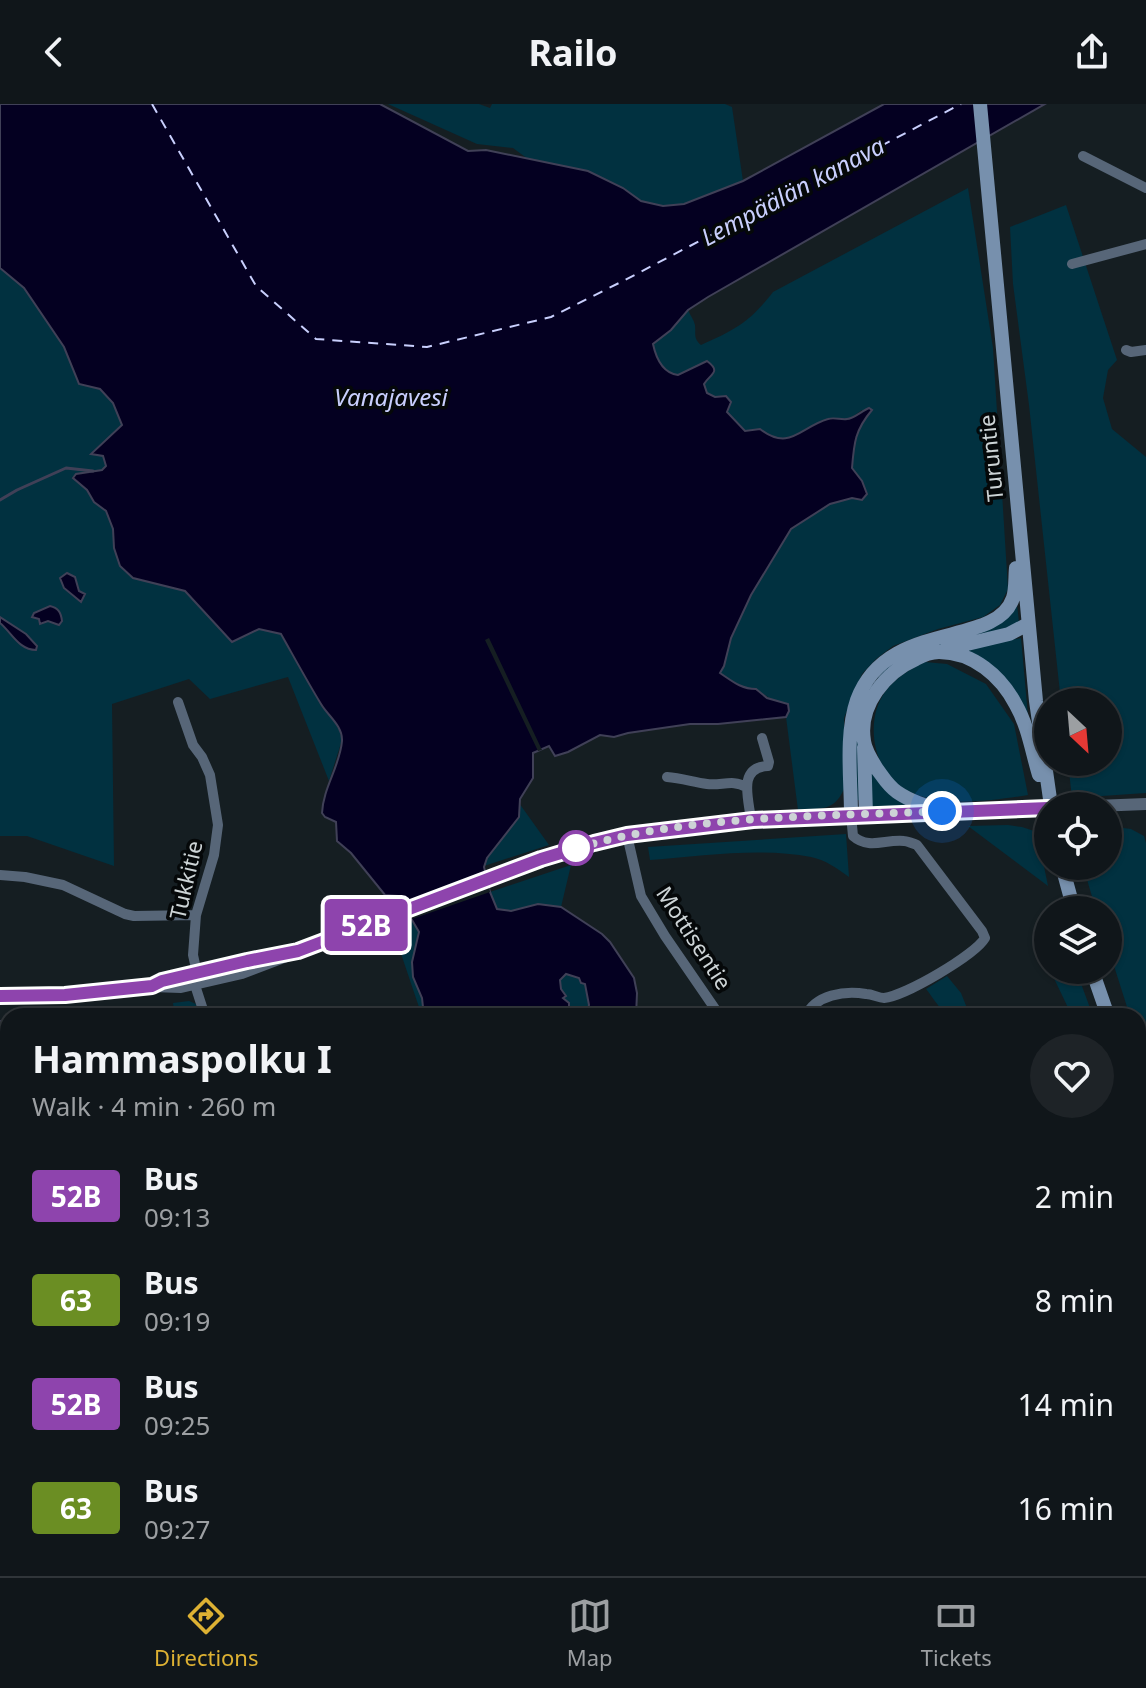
<!DOCTYPE html>
<html lang="en">
<head>
<meta charset="utf-8">
<style>
	body { margin:0; font-family:"Noto Sans",sans-serif; background:#1e2327; color:#f1f3f6; height:100vh; display:flex; flex-direction:column; font-size:30px; white-space:nowrap }
	* { box-sizing:border-box; margin:0 }
	p { font-size:26px; color:#9c9fa2 }
	.icon { flex:none; width:44px; height:44px; fill:none; stroke:currentColor; stroke-width:2; stroke-linecap:round; stroke-linejoin:round }
	.map { position:relative; flex:1; overflow:hidden }
	.sheet { position:absolute; left:0px; top:904px; width:1146px; height:568px; display:flex; flex-direction:column; background:#10161a; border-radius:24px 24px 0 0; box-shadow:0 2px 6px #0004,0 0 0 2px #303539 }
	.sheet>* { flex:none }
	.badge { padding:0 16px; border-radius:6px; font-size:28px; line-height:52px }
	.needle { width:52px; rotate:154deg }
	.buttons { position:absolute; left:1034px; top:584px; display:grid; gap:16px }
	.buttons a { display:grid; place-items:center; width:88px; height:88px; border-radius:50%; background:#10161a; box-shadow:0 2px 6px #0004,0 0 0 2px #303539; font-size:40px }
	.you { position:absolute; width:40px; height:40px; margin:-20px; border:6px solid #fff; border-radius:50%; background:#1a73e8; box-shadow:0 0 0 12px #1a73e833 }
	.map>.badge { position:absolute; translate:-50% -50%; box-shadow:0 0 0 4px #fff }
	.round { display:grid; place-items:center; flex:none; width:84px; height:84px; border-radius:42px; background:#1e2327 }
	.head { display:flex; align-items:center; justify-content:space-between; height:136px; padding:0 32px }
	h1 { font-size:38px; font-weight:700; line-height:60px }
	ul { padding:0; list-style:none }
	li { display:flex; align-items:center; gap:24px; height:104px; padding:0 32px }
	li div { flex:1 }
	li b { display:block; font-size:30px }
	li em { font-style:normal }
	li .badge { min-width:88px; font-weight:700; text-align:center }
	header { display:flex; justify-content:space-between; align-items:center; height:104px; padding:0 32px; background:#10161a; font-size:36px; font-weight:700 }
	.tabs { display:flex; justify-content:space-around; align-items:center; height:112px; border-top:2px solid #303539; background:#10161a; font-size:22px; color:#9c9fa2 }
	.tabs a { display:grid; justify-items:center; gap:4px }
	.tabs .current { color:#ddb133 }
	.map>svg:first-child { display:block }
	.green { fill:#013140 }
	.water { fill:#040021; stroke:#404057; stroke-width:2 }
	.pier { fill:#151e22 }
	.lines { fill:none; stroke-linecap:round; stroke-linejoin:round }
	.stream { stroke:#404057; stroke-width:3 }
	.ferry { stroke:#c9cffd; stroke-width:2; stroke-dasharray:10 8; stroke-linecap:butt }
	.minor { stroke:#576678; stroke-width:10 }
	.tertiary { stroke:#576678; stroke-width:12 }
	.secondary { stroke:#7790ad; stroke-width:14 }
	.tertiary-bridge { stroke:#576678; stroke-width:12 }
	.line-casing { stroke:#fff; stroke-width:18 }
	.line { stroke:#8e44ad; stroke-width:12 }
	.walk { stroke:#cdd4d6; stroke-width:8; stroke-dasharray:0 14.4 }
	.stop-dot { fill:#fff; stroke:#8e44ad; stroke-width:4 }
	.labels { text-anchor:middle; stroke-width:7; stroke-linejoin:round; paint-order:stroke }
	.street-label { font-size:22px; fill:#cdd4d6; stroke:#050809 }
	.water-label { font-size:24px; font-style:italic; fill:#c9cffd; stroke:#050809 }
</style>
</head>
<body>
<header><svg class="icon" aria-label="back" viewBox="0 0 24 24"><path d="M15 5l-7 7 7 7"/></svg>Railo<svg class="icon" aria-label="share" viewBox="0 0 24 24"><path d="M12 15V3M7 8l5-5 5 5M5 13v7h14v-7"/></svg></header>
<div class="map">
<svg width="1146" height="1472" viewBox="0 0 1146 1472">
	<rect width="100%" height="100%" fill="#151e22"/>
	<!-- green -->
	<path class="green" d="M388,0H479L490,4L492,0H725L732,3L743,77L684,100L663,102L641,97L623,84L588,67L528,55L513,44L477,40Z
		M968,84L993,244L1008,485L1000,501L983,513L938,525L893,542L876,555L862,570L844,614V685C834,708 820,704 798,706L786,613L789,607L756,585H748L737,581L720,569L724,562L731,534L751,491L791,425L830,400L852,394L857,396L862,377L852,365L856,331L862,318V306L848,316L829,315L788,335L771,333L760,325L744,327L727,308L731,298L726,292L715,293L707,289L704,280L706,276L707,257L678,271C663,268 656,254 653,240L671,226L688,206C690,211 694,216 695,221C696,230 693,234 701,241C735,226 750,218 773,188Z
		M1066,101L1117,256L1108,266L1103,294L1112,325L1146,353V689L1072,694L1068,658H1108V598H1061L1029,301L1013,180L1010,123Z
		M0,164L24,184L64,243L79,280L100,285L113,299L123,322L92,350L103,352L107,362L102,366L76,370L94,398L106,407L113,425L114,444L133,474L185,486L232,538L259,525L281,530L322,603L334,616L340,628L342,636L329,677L288,573L210,595L189,575L112,600L114,762L27,732H0Z
		M1017,501L1019,518L1012,524L927,545L874,584L859,696H856L855,645L863,593L892,556L1012,508Z
		M1021,534L1028,612L957,546Z
		M925,558L947,560L986,580L1014,620L1028,691C991,697 941,704 906,686C873,669 864,617 885,588C895,574 910,565 925,558Z
		M868,655L909,701L907,703H870Z
		M519,699L549,741L484,762L487,753L519,713Z
		M1008,721L1022,723L1037,728L1048,782L968,722Z
		M1108,722L1131,725L1144,732L1146,739V927L1138,917V912H1133L1128,906L1108,843V806H1096L1083,762H1108Z
		M846,730L849,773C838,765 826,756 811,753C760,743 702,752 650,756L648,743Z
		M571,761L561,803L538,800L511,807L497,805L490,788Z
		M412,815L419,828L412,859L413,873L422,894L424,912H422L392,823Z
		M1050,866H1076L1093,912H1072Z
		M566,870C567,871 578,874 579,874C591,881 590,902 586,912H566L563,894L564,888L561,885L560,876Z
		M947,872L961,889L969,909L968,912C940,912 942,905 926,885Z
		M189,897L196,900L198,909L195,912H182L174,906L173,899Z
		M8,968V1464H514L519,1472H0V970Z
		M756,1464H845L850,1472H768Z
		M962,1464H1051L1066,1469L1069,1464H1100L1108,1472H971Z"/>
	<!-- water -->
	<path class="water" d="M0,0H380L468,47L486,46L588,67L623,84L641,97L663,102L684,100L743,77L884,0H1045L708,193L688,206L671,226L653,240C656,254 663,269 678,271L707,257C722,268 710,270 704,280L707,289L715,293L726,292L731,298L727,308L745,327L760,325C790,348 800,323 828,315C834,313 841,316 847,315C853,315 862,307 869,304L872,306C855,326 854,339 852,364L862,377L867,390L862,396L852,394L830,400L791,425L751,491L731,534L724,562L720,569C732,577 741,585 756,585L767,594L788,600L789,607L786,613L718,620H690L628,629L614,633L600,631L568,648L555,652L549,642L533,649V674L520,695L519,713L487,754L484,763L490,788L497,805L511,807L538,800L561,803L602,830L610,838L634,874L637,889L636,912H586L589,901L585,880L581,879L579,874L566,870L560,876L561,885L566,892L563,894L569,899V903L564,906L566,912H424L422,894L413,873L412,858L419,828L398,792L385,791L351,749L337,737L336,718L325,713L322,709C323,684 340,662 342,637C343,622 328,612 321,600C307,577 294,553 281,530L259,525L232,538L185,487L133,474L120,462L114,444L113,425L106,407L94,398L87,386L73,374L76,370L102,366L106,362L103,352L91,350L122,321L113,299L100,285L79,280L64,243L24,184L0,164Z
		M67,469L75,473L79,487L85,490L81,498L64,484L60,474Z
		M50,502C58,504 61,508 62,517L59,521L48,517L40,520L39,515L32,513L34,509Z
		M0,513L26,530L37,542L36,546C19,546 12,529 0,519Z
		M0,917L8,920V1386H0Z
		M51,1464H133L145,1467L150,1472H56Z
		M238,1464H756L768,1472H236Z"/>
	<!-- pier -->
	<path class="pier" d="M489,534L542,646L538,647L485,536Z
		M486,769L490,788L412,815L404,801Z"/>
	<g class="lines">
		<!-- stream -->
		<path class="stream" d="M0,396L17,386L66,364L93,367"/>
		<!-- ferry -->
		<path class="ferry" d="M152,0L256,182L316,235L427,243L551,213L625,176L961,0"/>
		<!-- minor -->
		<path class="minor" d="M1083,52L1146,84
			M1072,160L1146,140
			M1126,246L1131,248L1146,246
			M178,598L193,641L202,653L210,671L218,721L214,751L196,811L193,851L197,869L195,881L205,912
			M667,673C681,674 693,678 707,680C721,682 733,675 746,683
			M751,716C749,696 737,663 768,662L769,658L762,634
			M627,731L641,792L665,832L720,912
			M0,771L25,773L63,781L125,810L134,812L196,811
			M806,912C815,891 845,886 866,890C873,890 878,894 884,894C905,892 975,851 985,834L982,827L917,741C915,740 906,737 904,737C885,735 869,746 853,732L851,711
			M1138,1459L1146,1454
			M1118,1472L1130,1464"/>
		<!-- tertiary -->
		<path class="tertiary" d="M1095,702L1146,700
			M158,879L272,851
			M0,892L65,891L152,882L181,883L242,869L541,755L594,739L627,731L753,716L1012,705"/>
		<!-- secondary -->
		<path class="secondary" d="M980,0L1036,597L1051,702
			M946,545L1009,530L1028,520
			M864,643L866,711
			M942,707C926,702 910,697 897,688C888,682 883,673 877,665C872,657 865,646 864,637C858,601 886,568 916,555C923,551 931,548 939,548C973,548 1001,572 1016,601C1028,622 1032,648 1039,671
			M851,711C851,674 845,631 857,596C887,514 996,545 1013,494C1016,485 1015,473 1016,464
			M1062,762L1074,806
			M1092,866L1108,912
			M1138,987L1146,1005"/>
		<!-- tertiary-bridge -->
		<path class="tertiary-bridge" d="M1012,705L1048,703"/>
	</g>
	<g class="lines">
		<!-- line casing -->
		<g class="line-casing">
			<path id="line" d="M0,892L65,891L152,882L162,877L247,857L298,847L541,755L594,739L627,731L753,716L1048,704"/>
		</g>
		<!-- line -->
		<use href="#line" class="line"/>
		<!-- walk -->
		<path class="walk" d="M576,744L571,746C685,710 822,713 942,707"/>
	</g>
	<!-- markers -->
	<circle class="stop-dot" cx="576" cy="744" r="16"/>
	<g class="labels">
		<!-- street labels -->
		<g class="street-label">
			<text transform="translate(991 354) rotate(-96)" y="8">Turuntie</text>
			<text transform="translate(186 776) rotate(-77)" y="8">Tukkitie</text>
			<text transform="translate(694 834) rotate(57)" y="8">Mottisentie</text>
		</g>
		<!-- water labels -->
		<g class="water-label">
			<text transform="translate(793 88) rotate(-28)" y="8">Lempäälän kanava</text>
			<text x="391" y="302">Vanajavesi</text>
		</g>
	</g>
</svg>
<div class="buttons">
<a><svg class="needle" viewBox="-14 -14 28 28"><path d="M0-13l5 13h-10z" fill="#e53935"/><path d="M0 13l5-13h-10z" fill="#9c9fa2"/></svg></a>
<a><svg class="icon" aria-label="locate" viewBox="0 0 24 24"><circle cx="12" cy="12" r="6"/><path d="M12 2v4M12 18v4M2 12h4M18 12h4"/></svg></a>
<a><svg class="icon" aria-label="layers" viewBox="0 0 24 24"><path d="M12 4l9 5-9 5-9-5zM3 14l9 5 9-5"/></svg></a>
</div>
<div class="you" style="left:942px;top:707px"></div>
<b class="badge" style="left:366px;top:821px;background:#8e44ad;color:#fff">52B</b>
<section class="sheet">
<div class="head"><div><h1>Hammaspolku I</h1><p>Walk · 4 min · 260 m</p></div><a class="round"><svg class="icon" aria-label="heart" viewBox="0 0 24 24"><path d="M12 20l-8-8c-3-5 5-10 8-4 3-6 11-1 8 4z"/></svg></a></div>
<ul>
<li><span class="badge" style="background:#8e44ad;color:#fff">52B</span><div><b>Bus</b><p>09:13</p></div><em>2 min</em></li>
<li><span class="badge" style="background:#6b8e23;color:#fff">63</span><div><b>Bus</b><p>09:19</p></div><em>8 min</em></li>
<li><span class="badge" style="background:#8e44ad;color:#fff">52B</span><div><b>Bus</b><p>09:25</p></div><em>14 min</em></li>
<li><span class="badge" style="background:#6b8e23;color:#fff">63</span><div><b>Bus</b><p>09:27</p></div><em>16 min</em></li>
</ul>
</section>
</div>
<nav class="tabs">
<a class="current"><svg class="icon" aria-label="directions" viewBox="0 0 24 24"><path d="M12 3l9 9-9 9-9-9zM9 14v-3h6M13 9l2 2-2 2"/></svg>Directions</a>
<a><svg class="icon" aria-label="map" viewBox="0 0 24 24"><path d="M3 6l6-2 6 2 6-2v14l-6 2-6-2-6 2zM9 4v14M15 6v14"/></svg>Map</a>
<a><svg class="icon" aria-label="tickets" viewBox="0 0 24 24"><path d="M3 7h18v10H3zM15 7v10"/></svg>Tickets</a>
</nav>
</body>
</html>
